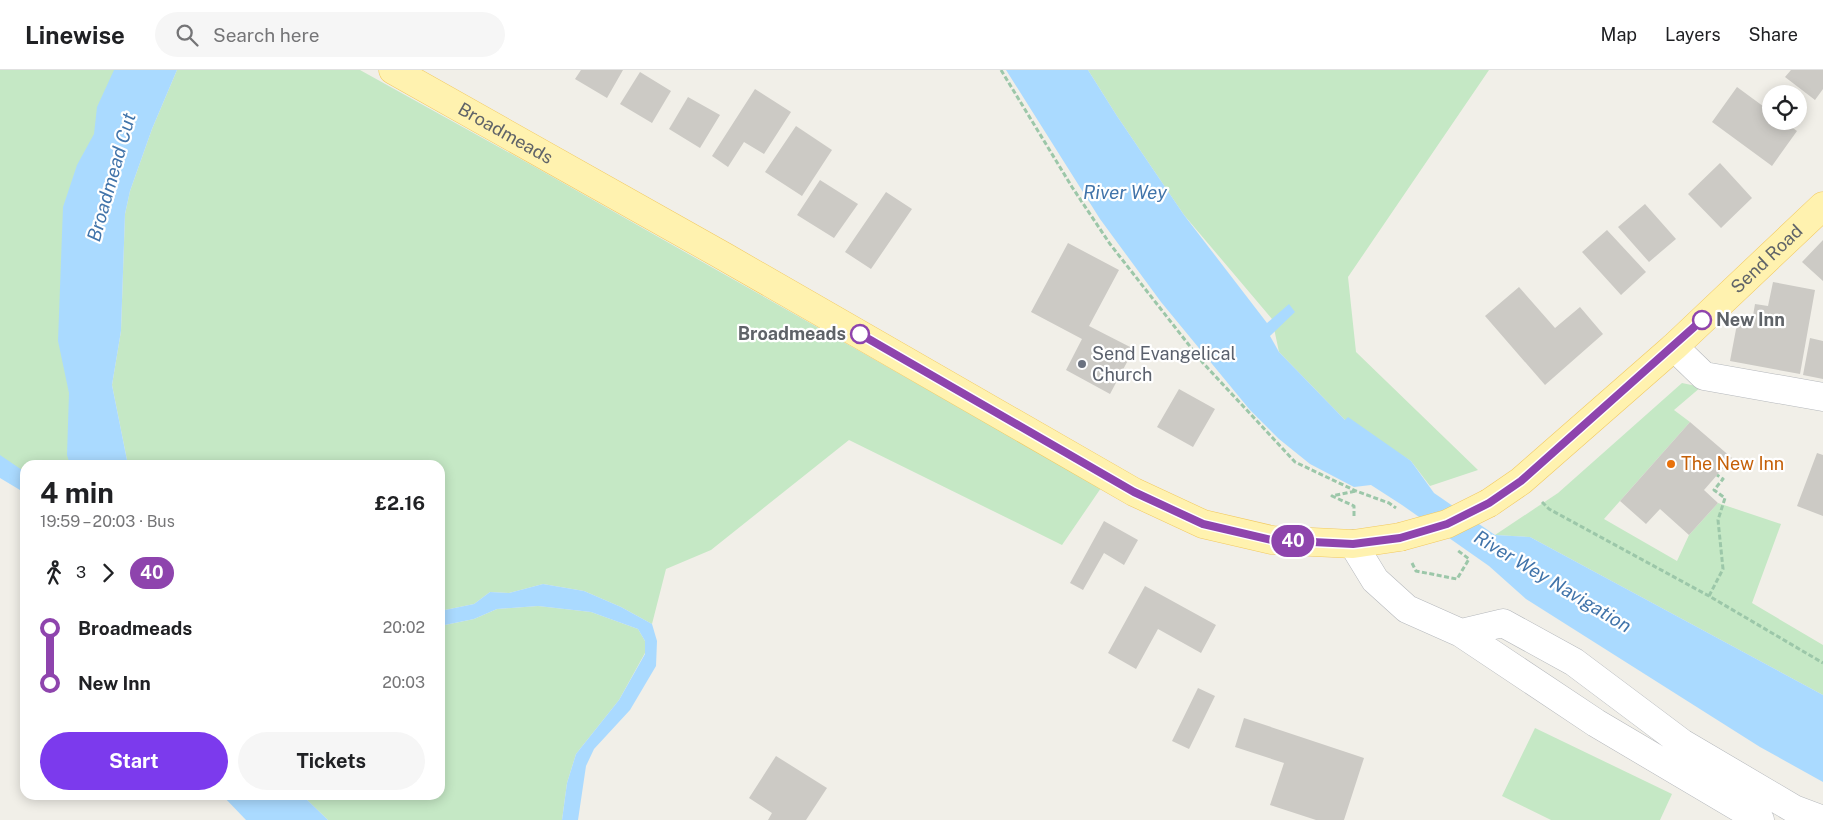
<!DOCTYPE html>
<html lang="en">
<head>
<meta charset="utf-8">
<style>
	body { margin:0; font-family:"Public Sans",sans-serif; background:#f6f6f6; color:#202124; height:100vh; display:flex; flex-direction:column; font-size:19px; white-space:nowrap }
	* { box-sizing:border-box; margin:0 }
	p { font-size:16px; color:#757577 }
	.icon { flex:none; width:28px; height:28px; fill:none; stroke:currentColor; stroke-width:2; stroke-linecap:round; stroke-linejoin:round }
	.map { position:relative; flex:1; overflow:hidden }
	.panel { position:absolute; left:20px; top:390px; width:425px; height:340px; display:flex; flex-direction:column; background:#fff; border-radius:15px; box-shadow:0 2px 12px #0003 }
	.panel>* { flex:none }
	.badge { padding:0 10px; border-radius:16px; font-size:18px; line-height:32px }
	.tools { position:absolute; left:1762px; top:15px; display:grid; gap:10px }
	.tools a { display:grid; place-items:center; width:45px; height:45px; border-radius:50%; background:#fff; box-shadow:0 2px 12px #0003; font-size:25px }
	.map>.badge { position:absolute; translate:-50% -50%; box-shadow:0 0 0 2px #fff }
	.legs { display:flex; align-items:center; gap:8px; height:55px; padding:0 20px; font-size:16px }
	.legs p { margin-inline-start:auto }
	.head { display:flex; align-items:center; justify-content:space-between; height:85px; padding:0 20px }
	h1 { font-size:28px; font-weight:700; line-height:38px }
	.cta { display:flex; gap:10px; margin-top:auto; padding:10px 20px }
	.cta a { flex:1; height:58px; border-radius:30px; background:#7c3aed; color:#fff; font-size:20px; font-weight:700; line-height:58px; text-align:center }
	.cta a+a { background:#f6f6f6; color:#202124 }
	ul { padding:0 20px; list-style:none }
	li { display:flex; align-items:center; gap:18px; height:55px; font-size:19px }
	li i { display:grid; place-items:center; width:8px; height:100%; margin:0 6px; background:currentColor }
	li i::after { content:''; width:12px; height:12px; margin:-6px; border:4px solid; border-radius:50%; background:#fff }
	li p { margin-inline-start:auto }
	li:first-child i { background:linear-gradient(#0000 50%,currentColor 0) }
	li:last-child i { background:linear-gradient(currentColor 50%,#0000 0) }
	header { display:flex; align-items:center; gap:30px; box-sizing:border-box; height:70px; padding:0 25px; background:#fff; border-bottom:1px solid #e0e0e0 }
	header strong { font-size:24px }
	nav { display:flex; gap:28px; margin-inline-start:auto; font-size:18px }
	.search { width:350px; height:45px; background:#f6f6f6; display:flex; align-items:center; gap:12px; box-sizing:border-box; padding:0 18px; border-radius:28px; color:#757577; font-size:19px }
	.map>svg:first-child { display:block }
	.green { fill:#c5e8c5 }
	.water { fill:#aadaff }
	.building { fill:#cccac5 }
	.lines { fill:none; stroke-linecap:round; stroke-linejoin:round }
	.minor-casing { stroke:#b5b8bc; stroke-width:29 }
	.major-casing { stroke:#f2c960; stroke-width:29 }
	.path { stroke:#9cc7a9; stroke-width:3; stroke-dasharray:5 2.5; stroke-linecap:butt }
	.minor { stroke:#fff; stroke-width:28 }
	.major { stroke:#fff2af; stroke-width:28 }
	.major-bridge-casing { stroke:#f2c960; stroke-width:29; stroke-linecap:butt }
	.major-bridge { stroke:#fff2af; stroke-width:28 }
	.line-1-casing { stroke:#fff; stroke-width:11 }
	.line-1 { stroke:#8e44ad; stroke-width:8 }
	.stop-1-dot { fill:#fff; stroke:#8e44ad; stroke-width:2.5 }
	.worship-dot { fill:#6b7280; stroke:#fff; stroke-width:2 }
	.food-dot { fill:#e8710a; stroke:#fff; stroke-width:2 }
	.labels { text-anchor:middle; stroke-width:4.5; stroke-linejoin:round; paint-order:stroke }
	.street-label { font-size:18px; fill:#5f6368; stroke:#fff }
	.stop-label { font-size:18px; font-weight:bold; fill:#5f6368; stroke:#fff; text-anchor:start }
	.worship-label { font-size:18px; fill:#5b616d; stroke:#fff; text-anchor:start }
	.food-label { font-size:18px; fill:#c56008; stroke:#fff; text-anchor:start }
	.water-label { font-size:19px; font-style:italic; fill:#4174aa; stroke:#fff }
</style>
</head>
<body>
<header>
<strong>Linewise</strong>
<div class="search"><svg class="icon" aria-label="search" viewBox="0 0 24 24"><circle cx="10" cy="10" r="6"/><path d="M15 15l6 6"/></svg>Search here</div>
<nav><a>Map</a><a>Layers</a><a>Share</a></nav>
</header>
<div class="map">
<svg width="1823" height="750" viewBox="0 0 1823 750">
	<rect width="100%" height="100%" fill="#f1efe8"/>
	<!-- green -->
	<path class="green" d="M0,0H123L74,395H25V402L0,398Z
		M177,0H360L535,97L1101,418L1062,475L849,370L711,480L666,499L652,554L621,537L584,521L543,514L509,523L490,522L474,534L440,541V395H128L112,315L121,261L125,144L130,121L152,59Z
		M1088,0H1489L1348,207L1356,282L1478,400L1430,416L1411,391L1345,350L1279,282L1272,249L1184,145L1117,46Z
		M1682,313L1701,317L1674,340L1690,352L1604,449L1677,491L1689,465L1718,433L1781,454L1752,533L1823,575V625L1530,467L1495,465L1558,423Z
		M538,536L591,542L638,559L645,571V583L619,630L576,684L567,713L562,750H328L302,725H440V556L474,549L497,539Z
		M1535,658L1672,724L1660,750H1551L1502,726Z"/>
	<!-- water -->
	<path class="water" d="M114,0H177L152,59L130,121L125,144L121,261L112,315L128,395H70L67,385L69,323L58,271L63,137L77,95L94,64L97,37Z
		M1006,0H1088L1117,46L1184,145L1267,253L1289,234L1295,242L1270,266L1279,282L1345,350L1348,347L1411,391L1434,423L1495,465L1530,467L1823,625V712L1760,677L1526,529L1489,496L1402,435L1371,415L1354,417L1310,394L1279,369L1250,340L1161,232L1100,149Z
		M0,385L25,402V423L0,408Z
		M543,514L584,521L621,537L652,554L657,571L656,596L630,640L594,679L586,696L578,750H562L567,713L576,684L619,630L645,584V571L638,559L591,542L538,536L497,539L474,549L440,556V541L474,534L490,522L509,523Z
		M222,725H302L328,750H246Z"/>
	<!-- building -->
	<path class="building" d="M581,0H623L607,28L575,9Z
		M1791,0H1823V19L1815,30L1785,7Z
		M640,2L671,21L652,53L620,34Z
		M1737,17L1771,42V51H1783L1797,61L1772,96L1712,52Z
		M755,19L791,42L764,84L744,72L728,97L712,86Z
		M688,27L720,45L700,78L669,59Z
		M796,56L832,80L802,126L765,102Z
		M1720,93L1752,128L1721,158L1688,124Z
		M820,110L858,134L834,168L797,145Z
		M886,122L912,139L871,199L845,182Z
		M1645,134L1676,169L1649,192L1618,157Z
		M1607,160L1646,202L1621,225L1582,182Z
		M1823,170V211L1802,192Z
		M1068,173L1119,200L1089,256L1134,279L1110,324L1066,300L1082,269L1031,242Z
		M1773,212L1815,220L1800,304L1730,291L1737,254L1751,257L1755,234L1768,236Z
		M1519,217L1555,258L1580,237L1603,264L1545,315L1485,246Z
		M1810,268L1823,271V309L1803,305Z
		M1179,319L1215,339L1193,377L1157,357Z
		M1690,352L1732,388L1704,420L1718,433L1689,465L1660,439L1646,454L1620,431Z
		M1817,383L1823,385V446L1797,436Z
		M1104,451L1138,470L1124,495L1104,483L1083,520L1070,513Z
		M1145,516L1216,555L1201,583L1158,559L1136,599L1108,583Z
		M1198,618L1215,626L1189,679L1172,671Z
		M1244,648L1364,688L1344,750H1316L1270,735L1284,693L1235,677Z
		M776,686L827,718L806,750H768L772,743L749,728Z"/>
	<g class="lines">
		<!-- minor casing -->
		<g class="minor-casing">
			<path id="minor" d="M1674,277L1704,306L1823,327
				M1353,474L1375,510L1407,539L1461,563L1596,653L1760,750
				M1461,563L1503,553L1574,592L1682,673L1794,739L1823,750"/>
		</g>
		<!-- major casing -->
		<g class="major-casing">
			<g id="major">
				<path id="s1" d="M393,0L725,187L1134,422L1203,454L1272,470L1353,474L1400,467"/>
				<path id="s2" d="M1489,433L1521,411L1674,277L1823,136"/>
			</g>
		</g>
		<!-- path -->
		<path class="path" d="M1001,0L1072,117L1110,174L1203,293L1295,392L1356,421L1389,433L1396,438
			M1542,432L1549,439L1709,526L1823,593
			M1354,446V436L1332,426L1356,421
			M1412,493L1416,501L1457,509L1469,489L1457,480
			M1709,526L1723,499L1718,450L1725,428L1714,420L1723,409L1717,405"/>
		<!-- minor -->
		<use href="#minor" class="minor"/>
		<!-- major -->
		<use href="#major" class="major"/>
		<!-- major-bridge casing -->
		<g class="major-bridge-casing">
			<path id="major-bridge" d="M1400,467L1447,454L1489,433"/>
		</g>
		<!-- major-bridge -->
		<use href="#major-bridge" class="major-bridge"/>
	</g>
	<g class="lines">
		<!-- line-1 casing -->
		<g class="line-1-casing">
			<path id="line-1" d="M860,264L1134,422L1203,454L1272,470L1353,474L1400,468L1447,454L1489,433L1521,411L1702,250"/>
		</g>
		<!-- line-1 -->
		<use href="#line-1" class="line-1"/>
	</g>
	<!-- markers -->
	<g class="stop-1-dot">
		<circle cx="1702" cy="250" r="9"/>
		<circle cx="860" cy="264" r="9"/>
	</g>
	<circle class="worship-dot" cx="1082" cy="294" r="5"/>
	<circle class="food-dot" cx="1671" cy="394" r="5"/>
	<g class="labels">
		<!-- street labels -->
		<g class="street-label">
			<text dy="6" stroke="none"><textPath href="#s1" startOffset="129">Broadmeads</textPath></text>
			<text dy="6" stroke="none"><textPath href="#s2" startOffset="370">Send Road</textPath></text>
		</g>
		<!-- stop labels -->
		<g class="stop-label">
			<text x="1716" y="256">New Inn</text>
			<text x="846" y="270" text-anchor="end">Broadmeads</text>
		</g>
		<!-- worship labels -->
		<g class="worship-label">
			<text x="1092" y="290">Send Evangelical<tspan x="1092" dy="21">Church</tspan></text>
		</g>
		<!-- food labels -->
		<g class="food-label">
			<text x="1681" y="400">The New Inn</text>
		</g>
		<!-- water labels -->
		<g class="water-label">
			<text transform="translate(111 107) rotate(-74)" y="7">Broadmead Cut</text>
			<text x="1125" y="129">River Wey</text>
			<text transform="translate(1553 511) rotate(31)" y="7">River Wey Navigation</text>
		</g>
	</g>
</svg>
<div class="tools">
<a><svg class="icon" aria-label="locate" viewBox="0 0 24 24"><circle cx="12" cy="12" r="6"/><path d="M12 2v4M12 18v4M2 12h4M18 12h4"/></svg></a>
</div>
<b class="badge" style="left:1293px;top:471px;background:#8e44ad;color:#fff">40</b>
<section class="panel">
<div class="head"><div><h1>4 min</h1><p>19:59 – 20:03 · Bus</p></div><b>£2.16</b></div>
<div class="legs"><svg class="icon" aria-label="walk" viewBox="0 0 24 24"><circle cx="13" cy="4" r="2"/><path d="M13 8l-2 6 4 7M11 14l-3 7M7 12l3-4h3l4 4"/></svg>3<svg class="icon" aria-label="forward" viewBox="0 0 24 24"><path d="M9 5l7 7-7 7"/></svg><b class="badge" style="background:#8e44ad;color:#fff">40</b></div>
<ul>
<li><i style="color:#8e44ad"></i><b>Broadmeads</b><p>20:02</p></li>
<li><i style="color:#8e44ad"></i><b>New Inn</b><p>20:03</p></li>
</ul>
<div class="cta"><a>Start</a><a>Tickets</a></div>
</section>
</div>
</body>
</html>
